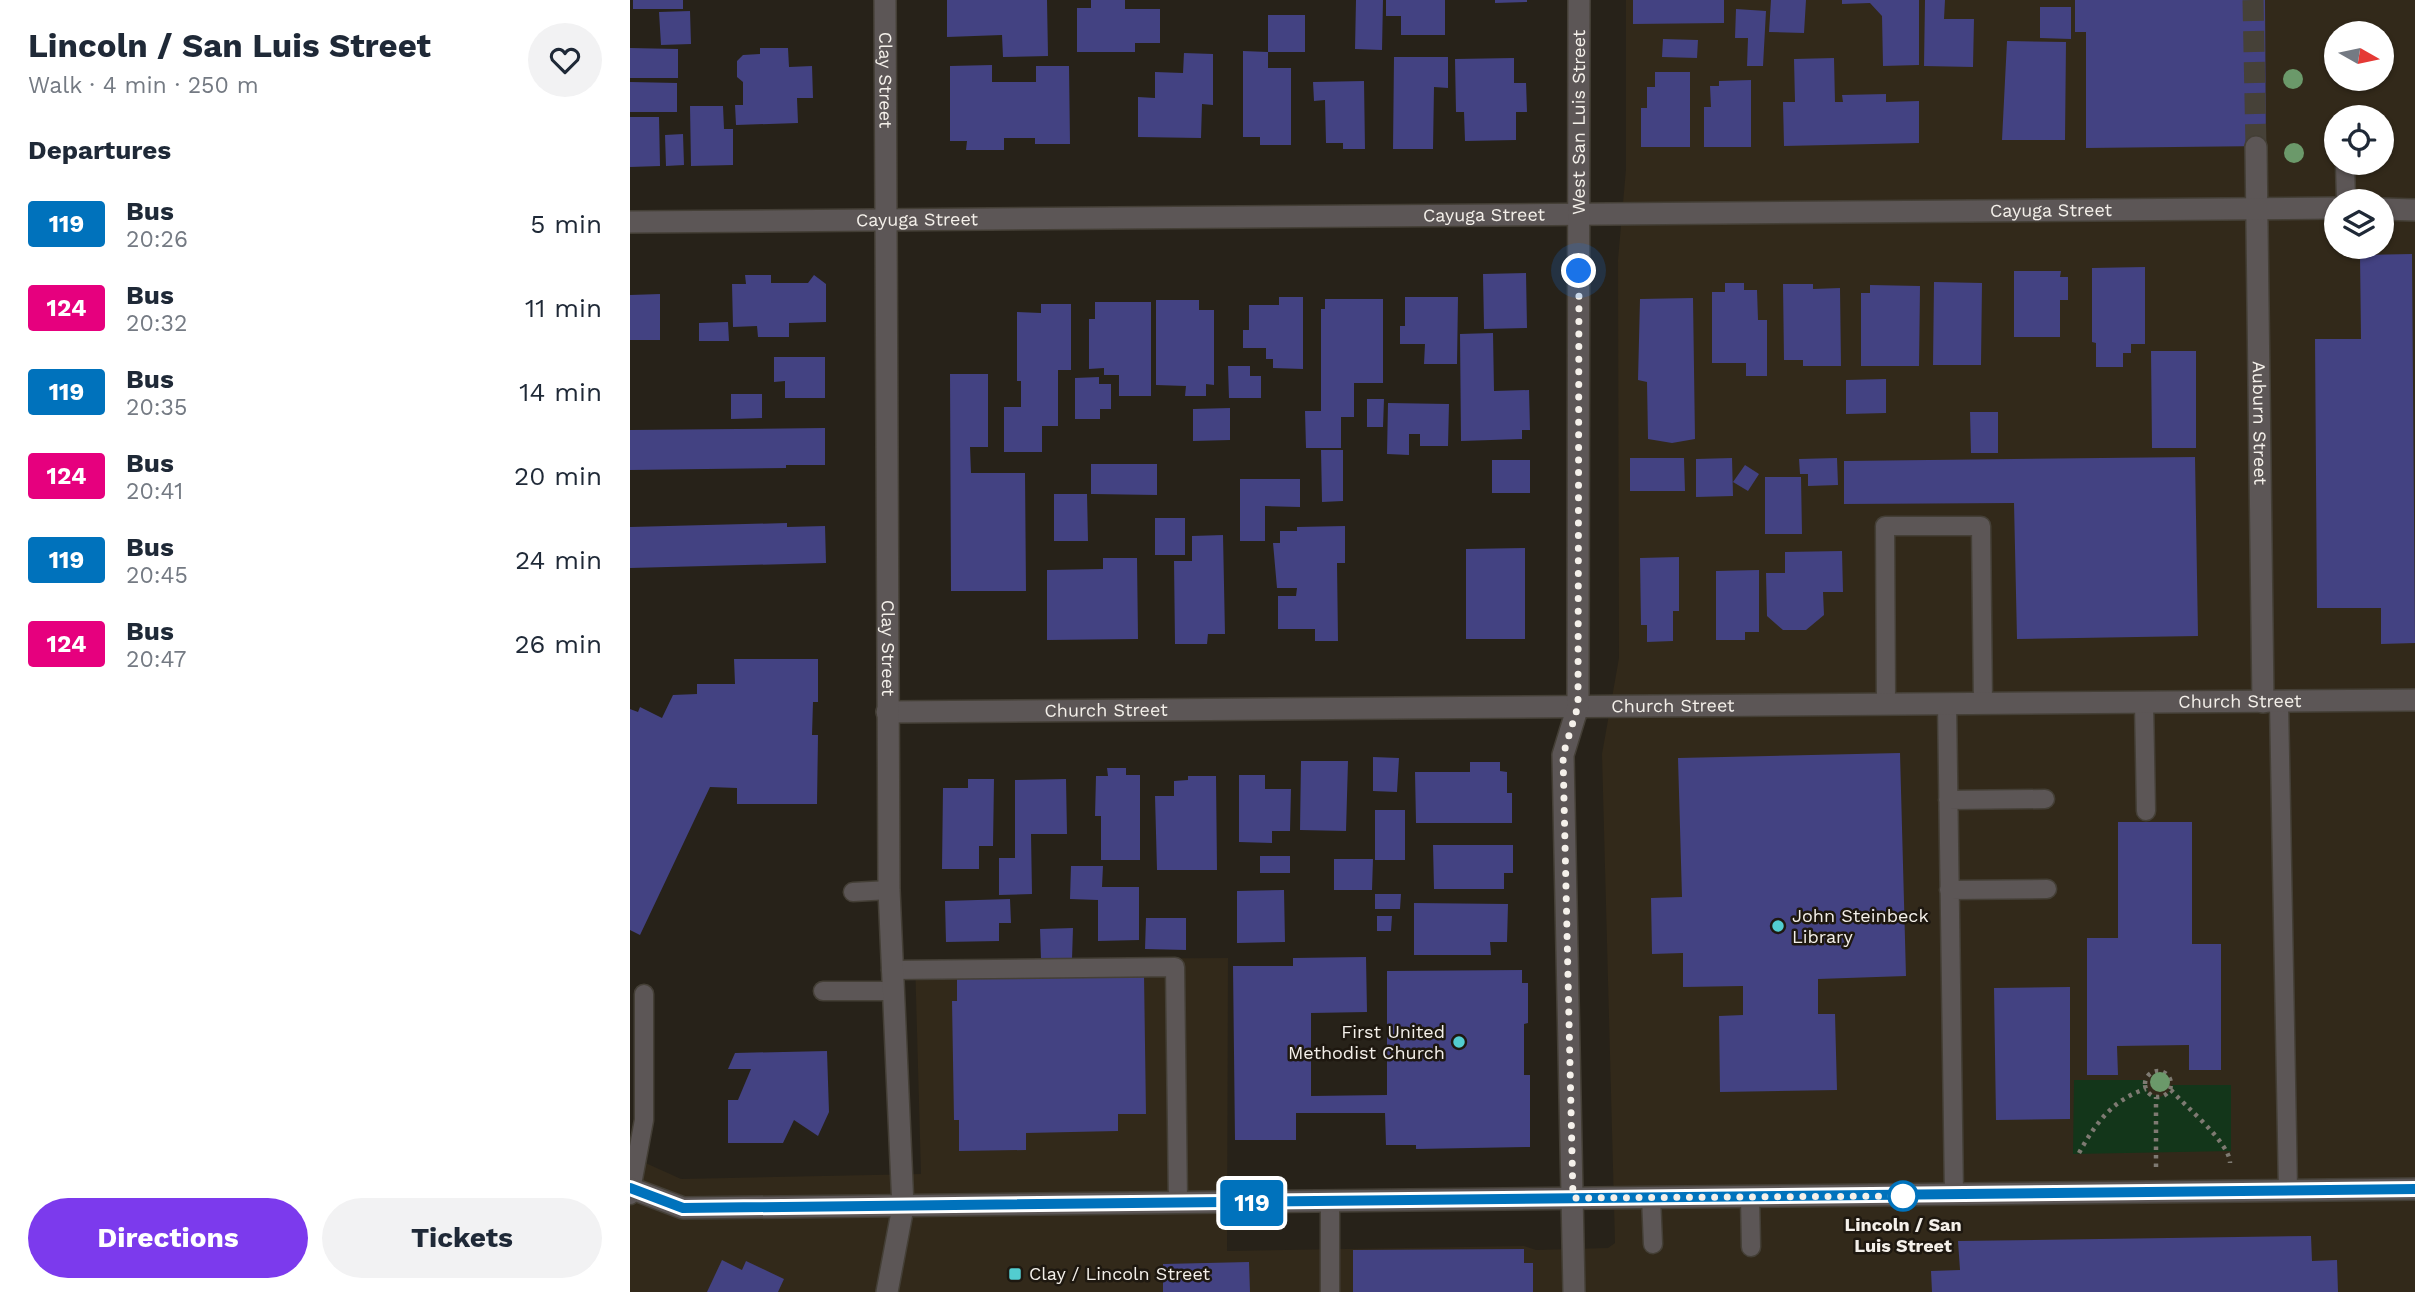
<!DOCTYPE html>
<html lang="en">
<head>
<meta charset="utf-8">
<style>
	body { margin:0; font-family:"Work Sans",sans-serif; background:#f2f2f3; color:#1f2937; height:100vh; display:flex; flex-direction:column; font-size:26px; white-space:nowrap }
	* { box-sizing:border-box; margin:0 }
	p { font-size:23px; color:#747a83 }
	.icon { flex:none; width:38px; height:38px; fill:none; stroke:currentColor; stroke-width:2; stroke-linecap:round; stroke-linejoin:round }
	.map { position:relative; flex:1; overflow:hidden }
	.sheet { display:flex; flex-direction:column; background:#fff; width:630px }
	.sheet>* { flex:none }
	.badge { padding:0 14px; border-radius:5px; font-size:24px; line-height:46px }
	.needle { width:46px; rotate:99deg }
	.fabs { position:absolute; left:1694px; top:21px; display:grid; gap:14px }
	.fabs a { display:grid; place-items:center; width:70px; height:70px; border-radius:50%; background:#fff; box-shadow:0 2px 5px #0004; font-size:35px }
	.you { position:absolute; width:35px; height:35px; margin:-18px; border:5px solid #fff; border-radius:50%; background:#1a73e8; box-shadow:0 0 0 10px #1a73e833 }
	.map>.badge { position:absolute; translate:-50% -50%; box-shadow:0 0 0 4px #fff }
	h2 { padding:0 28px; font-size:26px; line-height:63px }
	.round { display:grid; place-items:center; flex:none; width:74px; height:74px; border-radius:37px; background:#f2f2f3 }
	.headline { display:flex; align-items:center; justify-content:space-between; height:119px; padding:0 28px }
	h1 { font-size:33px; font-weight:700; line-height:52px }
	.action { display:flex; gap:14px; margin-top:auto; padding:14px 28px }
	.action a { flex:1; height:80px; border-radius:42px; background:#7c3aed; color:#fff; font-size:28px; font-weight:700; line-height:80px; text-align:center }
	.action a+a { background:#f2f2f3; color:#1f2937 }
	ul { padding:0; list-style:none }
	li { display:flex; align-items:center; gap:21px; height:84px; padding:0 28px }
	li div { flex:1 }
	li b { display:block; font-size:26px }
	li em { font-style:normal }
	li .badge { min-width:77px; font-weight:700; text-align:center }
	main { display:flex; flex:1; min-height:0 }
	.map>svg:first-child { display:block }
	.built { fill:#32291a; fill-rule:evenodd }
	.green { fill:#13361a }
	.building { fill:#434282 }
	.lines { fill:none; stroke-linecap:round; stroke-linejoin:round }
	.minor-tunnel { stroke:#464138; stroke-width:21; stroke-dasharray:21 10; stroke-linecap:butt }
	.service-casing { stroke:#443f36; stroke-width:21 }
	.minor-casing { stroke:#443f36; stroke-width:24 }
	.tertiary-casing { stroke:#443f36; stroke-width:24 }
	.path { stroke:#7e7a72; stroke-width:4.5; stroke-dasharray:3.5 5; stroke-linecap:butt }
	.service { stroke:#5c5656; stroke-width:18 }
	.minor { stroke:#5c5656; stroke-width:21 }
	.tertiary { stroke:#5c5656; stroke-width:21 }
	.tree { fill:#6b996a }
	.line-casing { stroke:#fff; stroke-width:16 }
	.line { stroke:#0072bc; stroke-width:10 }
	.walk { stroke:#f4f0ea; stroke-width:7; stroke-dasharray:0 12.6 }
	.poi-dot { fill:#52cdd0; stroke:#1e1810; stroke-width:2.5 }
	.stop-dot { fill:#fff; stroke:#0072bc; stroke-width:3.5 }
	.labels { text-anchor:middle; stroke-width:5; stroke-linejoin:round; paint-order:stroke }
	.street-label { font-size:18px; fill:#f4f0ea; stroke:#1e1810 }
	.poi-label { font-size:18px; fill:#f4f0ea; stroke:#1e1810; text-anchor:start }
	.stop-label { font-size:18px; font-weight:bold; fill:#f4f0ea; stroke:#1e1810 }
</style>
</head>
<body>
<main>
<section class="sheet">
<div class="headline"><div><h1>Lincoln / San Luis Street</h1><p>Walk · 4 min · 250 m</p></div><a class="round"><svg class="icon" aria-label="heart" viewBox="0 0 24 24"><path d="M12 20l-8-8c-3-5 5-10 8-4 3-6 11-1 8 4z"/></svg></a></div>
<h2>Departures</h2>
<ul>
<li><span class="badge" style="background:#0072bc;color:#fff">119</span><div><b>Bus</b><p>20:26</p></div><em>5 min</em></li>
<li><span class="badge" style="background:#e6007e;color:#fff">124</span><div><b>Bus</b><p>20:32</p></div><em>11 min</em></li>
<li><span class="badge" style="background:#0072bc;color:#fff">119</span><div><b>Bus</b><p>20:35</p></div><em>14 min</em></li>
<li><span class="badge" style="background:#e6007e;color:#fff">124</span><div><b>Bus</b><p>20:41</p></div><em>20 min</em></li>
<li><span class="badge" style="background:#0072bc;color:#fff">119</span><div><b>Bus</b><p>20:45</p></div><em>24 min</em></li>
<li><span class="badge" style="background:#e6007e;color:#fff">124</span><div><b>Bus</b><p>20:47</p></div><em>26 min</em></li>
</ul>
<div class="action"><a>Directions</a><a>Tickets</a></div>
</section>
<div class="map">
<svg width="1785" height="1292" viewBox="0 0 1785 1292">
	<rect width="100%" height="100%" fill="#272219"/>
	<!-- built -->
	<path class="built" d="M996,0H1785V1292H0V1156L51,1179L291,1174L285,960L598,958L597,1251L894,1246L906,1250L978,1248L985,1243L972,754L989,658L988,260L996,169ZM1706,33H1752V79H1706ZM1706,117H1752V163H1706ZM1706,201H1752V247H1706Z"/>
	<!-- green -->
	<path class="green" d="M1444,1080H1516L1518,1093L1530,1097L1538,1093L1542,1085H1601V1151L1443,1154Z"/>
	<!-- building -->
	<path class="building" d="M3,0H53V9H3Z
		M317,0H417L418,56L373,57L372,35L317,37Z
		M461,0H495V9H530V43H505V52H447V8H461Z
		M726,0H753L752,50L725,49Z
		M756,0H815V35H771V16H756Z
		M865,0H897V2L865,3Z
		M1003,0H1094V23L1003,24Z
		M1141,0H1176L1174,33L1139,32Z
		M1212,0H1289V65L1253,66L1252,16L1240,3L1212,4Z
		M1295,0H1315L1314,19H1344L1343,67L1294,66Z
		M1445,0H1635L1636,146L1456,148V32H1445Z
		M1410,7H1441V39L1410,38Z
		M1106,9L1136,11L1133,66H1117L1118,38H1105Z
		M60,11L61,44L31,45L29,12Z
		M638,15H675V52H638Z
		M1033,39L1068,40L1067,58L1032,57Z
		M1377,41L1436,42L1435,140H1372Z
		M0,48L48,49V78H0Z
		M130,48H158L159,67L182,66L183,98H167L168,123L106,125L105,105H113V82L107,77V61L113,55L130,54Z
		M613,51L638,52V68H661V145H630V137H613Z
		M554,53L583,54V105L572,104L571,138L508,137V97L525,98V72L553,73Z
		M764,57H818V88L804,87L803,149H763Z
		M884,58V83H896L897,112H886V140L835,141L834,112H826L825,59Z
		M1204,58L1205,102H1213L1212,95L1256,94V102L1289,101V143L1154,146L1153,102H1165L1164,59Z
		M362,65V82H406V66H439L440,144H405V138H374V150H336L337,141H320V66Z
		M1025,72H1060V147H1011V108H1017V87H1025Z
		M1121,80V147H1074V107H1081L1080,86H1089V81Z
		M734,81L735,149H713V143H696L695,100L684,101L683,82Z
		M0,82L47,83V112H0Z
		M60,106H93L94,129H103V165L61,166Z
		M0,117H29L30,166L0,167Z
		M53,134L54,165L36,166L35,135Z
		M1782,254L1785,643L1751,644V608H1687L1685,339H1731L1730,255Z
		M1515,267V344H1501V353H1493V367H1466V343L1462,342V268Z
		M1384,271H1431L1430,277H1438V300H1430V337H1384Z
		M896,273L897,328L854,329L853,274Z
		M115,275H141V283H178L184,275L196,284V322L159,323V337H128L127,326L103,327L102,284H116Z
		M1304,282L1352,283L1351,365H1303Z
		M1095,283H1114V290H1127L1128,320H1137V376H1116V363H1082V292H1095Z
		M1153,284H1183V289L1210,288L1211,366H1173V360H1154Z
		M1240,285L1290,286L1289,366H1231V293H1240Z
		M30,294V340H0V295Z
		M649,297H673V369L643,368V359H636V348H613V330H619V305H649Z
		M775,297H828L827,364H794L795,344H770V326H775Z
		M1063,298L1065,439L1042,443L1018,439L1017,382L1008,380L1010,299Z
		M695,299H753V383H724V417H711V448H676L675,411H691V309H695Z
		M526,300H569V310H584V385L576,384V396H555L556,386L526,385Z
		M465,302H521V396H489V375H474V368L459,369V319H465Z
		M411,304H441V370H428V426H412V452H374V407H391V381H387V312L411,313Z
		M98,322L99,341H69V323Z
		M863,333L864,391L899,390L900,430H892V439L831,441L830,334Z
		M1521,351H1566V448H1522Z
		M144,357H195V398H155V381L144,382Z
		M598,366H620V376H631V398H599Z
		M320,374H358V447H340L341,473H395L396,591H321Z
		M469,377V384H481V409H470V419H445V378Z
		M1256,379V413L1216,414V380Z
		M101,394H132V418L101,419Z
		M737,399H754L753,427H737Z
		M758,403L819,404L818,446H790V434H779V455L757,454Z
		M600,408V440L563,441V409Z
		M1340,412H1368V453H1341Z
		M195,428V465H156V468L0,470V430Z
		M691,450H713V501L692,502Z
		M1565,457L1568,636L1387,639L1384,503L1214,504V461Z
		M1000,458H1054L1055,491H1000Z
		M1102,458L1103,496L1066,497V459Z
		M1207,458L1208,485L1178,486V474H1170L1169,459Z
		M862,460H900V493H862Z
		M461,464H527V495L461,494Z
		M1115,465L1129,474L1118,491L1103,482Z
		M1135,477H1171L1172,534H1135Z
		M610,479H670V507L635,506V541H610Z
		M424,494H457L458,541H424Z
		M525,518H555V555H525Z
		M157,523V527L195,526L196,563L0,568V527Z
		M715,526V563H707L708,641H685V629H648V596H666L667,588H647L643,543H650V531H667V527Z
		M593,535L595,634H578L577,644H545L544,561H562V536Z
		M895,548V639H836V549Z
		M1212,551L1213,592H1193L1194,615L1176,630H1153L1137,616L1136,573H1155V552Z
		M1049,557V611H1043V641L1017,642V625H1011L1010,558Z
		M473,558H507L508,639L417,640V570L473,569Z
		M1129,570V632H1115V640H1086V571Z
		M104,659H188V702H183L182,735H188L187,804H107V788L80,787L10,935L0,930V709L8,712L10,707L32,718L43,695L67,694V684H105Z
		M1270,753L1276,976L1188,979V1014H1205L1207,1090L1090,1092L1089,1016L1113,1015V986L1053,987V953L1022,954L1021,898L1052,897L1048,758Z
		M743,757L769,758L767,792L743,791Z
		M671,761H718L716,831L670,830Z
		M840,762H870V771L877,772V793H882V823H786L785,772H840Z
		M477,768H496V775H510V860H471V816H465L466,776H478Z
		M609,775H635V789H661L660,831H642V843L609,842Z
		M558,776H586L587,870H527L525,796H544V781L558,780Z
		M338,779H364L363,846H349V869H312L313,788H338Z
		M436,779L437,834H401L402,894L369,895V858H385V780Z
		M745,810H775V860H745Z
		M1488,822H1562V944H1591V1070H1559V1045L1487,1046L1488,1075H1457V938H1488Z
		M803,845H883V873H874V889H804Z
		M630,856H660V873H630Z
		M704,859H743L742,890H704Z
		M441,866H473L472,887H509V940L468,941V900L440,899Z
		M654,890L655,942L607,943V891Z
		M745,894H771L770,909H745Z
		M380,899L381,923H369V941L316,942L315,901Z
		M784,903L878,904L877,942H860L861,955H784Z
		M747,916H762L761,931H747Z
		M516,918H556V950L515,949Z
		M443,928L442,959H411L410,929Z
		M736,957L737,1012L681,1013V1096L757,1095V971L892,970V983H898V1023L894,1024V1075H900V1147L786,1149V1145H756L755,1113H666V1140H605L603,966H663V958Z
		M514,974L516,1114H488V1131L396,1133V1150L329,1151V1120H324L322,1001H327V978Z
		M1440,987V1119L1366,1120L1364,988Z
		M197,1051L199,1112L188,1136L164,1120L153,1143H98V1100H108L121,1069H98L105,1053Z
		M1681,1236L1682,1261L1707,1260L1708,1292H1302L1301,1271L1330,1270L1328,1241Z
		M894,1249V1263H903V1292H723V1250Z
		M92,1260L112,1270L116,1261L154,1279L148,1292H77Z
		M619,1262L620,1292H533V1264Z"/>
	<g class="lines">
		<!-- minor-tunnel -->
		<path class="minor-tunnel" d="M1623,0L1626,147"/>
		<!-- service casing -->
		<g class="service-casing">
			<path id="service" d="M1715,163L1716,201
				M1514,702L1516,811
				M1649,702L1658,1191
				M1256,703L1255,526H1351L1353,703
				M1317,703L1324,1195
				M1318,800L1415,799
				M1319,890L1417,889
				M223,892L259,890
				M261,970L545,967L548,1203
				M193,991H262
				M0,1195L14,1120V994
				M1021,1197L1023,1244
				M1120,1197L1121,1247
				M700,1202V1292"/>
		</g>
		<!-- minor casing -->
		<g class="minor-casing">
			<g id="minor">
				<path id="s1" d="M1626,147L1633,702"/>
				<path d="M1752,209L1785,210"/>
				<path id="s2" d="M0,222L1706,208"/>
				<path id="s3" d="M257,712L1785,700"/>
				<path d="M0,1188L53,1208L1785,1189"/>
				<path id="s4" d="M944,1292L933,755L948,706L949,0"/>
			</g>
		</g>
		<!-- tertiary casing -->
		<g class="tertiary-casing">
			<g id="tertiary">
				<path id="s5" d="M255,0L259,890L273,1207L257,1292"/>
			</g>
		</g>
		<!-- path -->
		<path class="path" d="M1515 1084a13 13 0 1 1 26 0a13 13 0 1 1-26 0Z
			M1541,1090C1556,1107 1600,1143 1600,1163
			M1449,1153C1465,1124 1483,1099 1516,1089
			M1526,1167V1097"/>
		<!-- service -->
		<use href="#service" class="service"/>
		<!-- minor -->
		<use href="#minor" class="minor"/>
		<!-- tertiary -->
		<use href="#tertiary" class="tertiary"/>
	</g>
	<!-- trees -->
	<g class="tree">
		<circle cx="1663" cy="79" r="10"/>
		<circle cx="1664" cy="153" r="10"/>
		<circle cx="1530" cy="1082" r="10"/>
	</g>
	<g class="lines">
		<!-- line casing -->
		<g class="line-casing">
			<path id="line" d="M0,1188L53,1208L1785,1189"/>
		</g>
		<!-- line -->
		<use href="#line" class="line"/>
		<!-- walk -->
		<path class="walk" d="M949,271L948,706L933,755L943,1198L1273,1196"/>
	</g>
	<!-- markers -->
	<g class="poi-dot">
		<circle cx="1148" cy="926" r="7"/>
		<circle cx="829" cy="1042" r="7"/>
		<rect x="378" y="1267" width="14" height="14" rx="3.5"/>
	</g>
	<circle class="stop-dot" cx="1273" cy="1196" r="14"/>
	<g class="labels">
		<!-- street labels -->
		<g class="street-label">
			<text dy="6" stroke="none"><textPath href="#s5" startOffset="80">Clay Street</textPath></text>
			<text dy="6" stroke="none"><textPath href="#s4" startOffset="1172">West San Luis Street</textPath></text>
			<text dy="6" stroke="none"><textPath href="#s2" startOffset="1421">Cayuga Street</textPath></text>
			<text dy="6" stroke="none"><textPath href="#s2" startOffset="854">Cayuga Street</textPath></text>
			<text dy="6" stroke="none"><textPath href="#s2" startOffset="287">Cayuga Street</textPath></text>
			<text dy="6" stroke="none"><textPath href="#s1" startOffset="276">Auburn Street</textPath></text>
			<text dy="6" stroke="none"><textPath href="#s5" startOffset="648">Clay Street</textPath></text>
			<text dy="6" stroke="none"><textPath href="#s3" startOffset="1353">Church Street</textPath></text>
			<text dy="6" stroke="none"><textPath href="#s3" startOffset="786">Church Street</textPath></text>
			<text dy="6" stroke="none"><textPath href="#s3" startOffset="219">Church Street</textPath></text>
		</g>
		<!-- poi labels -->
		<g class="poi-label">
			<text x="1162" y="922">John Steinbeck<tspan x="1162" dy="21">Library</tspan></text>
			<text x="815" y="1038" text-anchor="end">First United<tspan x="815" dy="21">Methodist Church</tspan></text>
			<text x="399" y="1280">Clay / Lincoln Street</text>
		</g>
		<!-- stop labels -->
		<g class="stop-label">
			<text x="1273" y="1231">Lincoln / San<tspan x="1273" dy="21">Luis Street</tspan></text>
		</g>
	</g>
</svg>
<div class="fabs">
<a><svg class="needle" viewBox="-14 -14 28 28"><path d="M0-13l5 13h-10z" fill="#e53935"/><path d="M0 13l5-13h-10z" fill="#747a83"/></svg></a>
<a><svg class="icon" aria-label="locate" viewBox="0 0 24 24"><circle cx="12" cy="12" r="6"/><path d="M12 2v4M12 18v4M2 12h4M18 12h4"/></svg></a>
<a><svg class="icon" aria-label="layers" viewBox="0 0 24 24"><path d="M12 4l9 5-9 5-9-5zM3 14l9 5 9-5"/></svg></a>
</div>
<div class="you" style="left:949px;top:271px"></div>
<b class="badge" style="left:622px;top:1203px;background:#0072bc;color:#fff">119</b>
</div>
</main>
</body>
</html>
